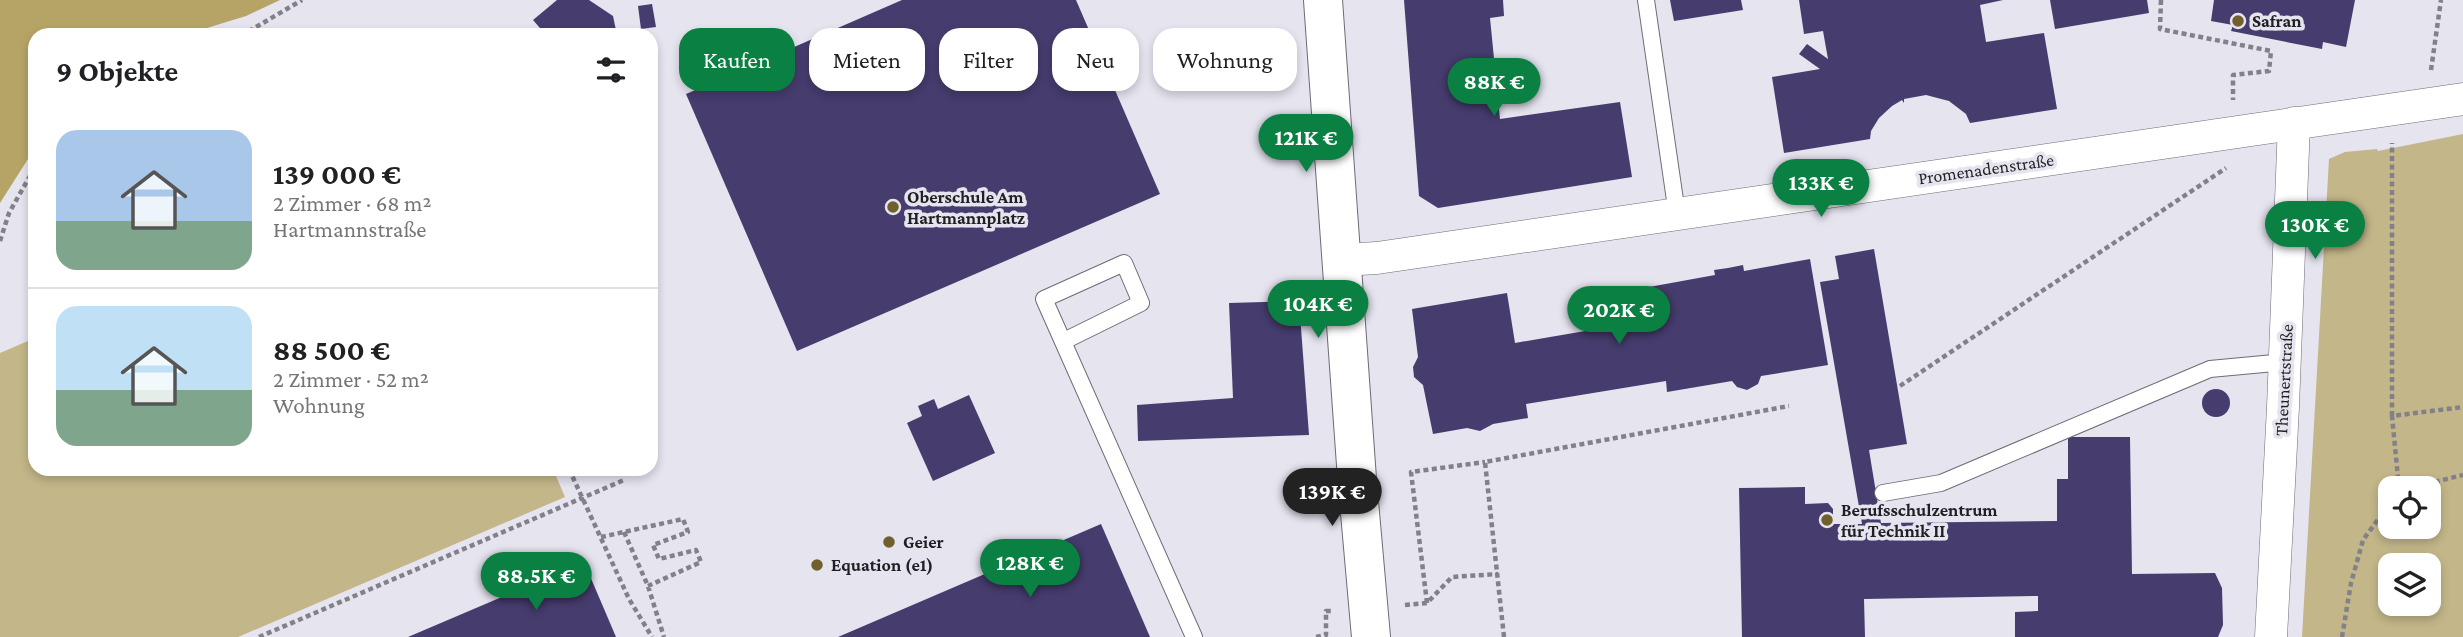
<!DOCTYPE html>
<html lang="de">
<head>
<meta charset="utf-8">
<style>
	body { margin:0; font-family:"Crimson Pro",serif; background:#f6f6f6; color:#202124; height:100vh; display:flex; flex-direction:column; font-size:26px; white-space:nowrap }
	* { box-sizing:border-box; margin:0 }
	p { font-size:23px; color:#757577 }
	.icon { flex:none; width:38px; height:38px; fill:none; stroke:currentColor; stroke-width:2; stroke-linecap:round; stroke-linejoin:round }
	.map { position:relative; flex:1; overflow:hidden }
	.drawer { position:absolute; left:28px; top:28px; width:630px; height:448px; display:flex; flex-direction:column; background:#fff; border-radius:21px; box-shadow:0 4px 10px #0003 }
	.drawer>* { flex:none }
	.guide { position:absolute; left:679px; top:28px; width:665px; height:63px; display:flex; gap:14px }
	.tools { position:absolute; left:2378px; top:476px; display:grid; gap:14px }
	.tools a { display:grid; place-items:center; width:63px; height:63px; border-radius:14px; background:#fff; box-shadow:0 4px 10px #0003; font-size:35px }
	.price { position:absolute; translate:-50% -60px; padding:0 16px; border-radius:24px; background:#0b8043; color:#fff; font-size:23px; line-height:46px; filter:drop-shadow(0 2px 4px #0008) }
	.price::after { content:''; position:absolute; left:50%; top:42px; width:21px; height:16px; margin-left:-10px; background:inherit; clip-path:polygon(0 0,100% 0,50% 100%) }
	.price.selected { background:#222; color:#fff }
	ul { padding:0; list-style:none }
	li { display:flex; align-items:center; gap:21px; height:175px; padding:0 28px }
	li+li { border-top:2px solid #e0e0e0 }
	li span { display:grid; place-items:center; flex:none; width:196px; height:140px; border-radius:21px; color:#555 }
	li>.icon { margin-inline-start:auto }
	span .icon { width:84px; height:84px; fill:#fffc; stroke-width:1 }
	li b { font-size:30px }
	h2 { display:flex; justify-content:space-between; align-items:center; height:84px; padding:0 28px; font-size:30px }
	.pill { padding:0 24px; border-radius:21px; background:#fff; box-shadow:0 4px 10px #0003; font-size:24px; line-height:63px }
	.pill.selected { background:#0b8043; color:#fff }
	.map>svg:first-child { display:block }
	.green { fill:#c3b689; fill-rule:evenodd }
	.forest { fill:#b6a467 }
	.building { fill:#463c6e }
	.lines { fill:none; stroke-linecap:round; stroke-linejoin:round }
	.service-casing { stroke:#6d6c76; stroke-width:18 }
	.minor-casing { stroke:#6d6c76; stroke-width:33 }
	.secondary-casing { stroke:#6d6c76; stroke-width:40 }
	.path { stroke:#828189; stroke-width:4.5; stroke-dasharray:5 3.5; stroke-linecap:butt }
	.service { stroke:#fff; stroke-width:16 }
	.minor { stroke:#fff; stroke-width:32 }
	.secondary { stroke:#fff; stroke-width:38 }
	.poi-dot { fill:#6f602d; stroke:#e5e4ef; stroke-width:2.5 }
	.labels { text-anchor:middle; stroke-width:7; stroke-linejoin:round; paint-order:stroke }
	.poi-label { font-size:18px; font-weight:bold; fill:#201f23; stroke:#e5e4ef; text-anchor:start }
	.street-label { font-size:18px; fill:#201f23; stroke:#e5e4ef }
</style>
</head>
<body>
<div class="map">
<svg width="2463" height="637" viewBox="0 0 2463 637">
	<rect width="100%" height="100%" fill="#e5e4ef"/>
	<!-- green -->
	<path class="green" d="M2463,134V637H2302L2329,159L2345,152L2377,149L2378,151ZM2390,488H2429V527H2390ZM2390,565H2429V604H2390Z
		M35,338V469H553L565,497L238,637H0V353Z"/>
	<!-- forest -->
	<path class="forest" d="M0,0H280L246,16L184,35H35V148L0,203Z"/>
	<!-- building -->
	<path class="building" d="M557,0H589L613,16L617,35H546L533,20Z
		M902,0H1076L1160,194L797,351L686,94Z
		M1404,0H1503L1504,16L1490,18L1500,119L1620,102L1632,177L1438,208L1419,196Z
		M1670,0H1741L1743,10L1674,21Z
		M1799,0H2003L1980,5L1986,42L2044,33L2057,109L1970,123L1966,114L1949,101L1926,95L1904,99V103L1902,100L1892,106L1879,118L1871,131L1870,139L1784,153L1772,77L1820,69L1799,54L1807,44L1828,59L1823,31L1804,34Z
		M2050,0H2147L2149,13L2055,29Z
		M2214,0H2355L2346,47L2323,42L2322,49L2231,31L2233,25L2211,21Z
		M652,4L656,27L641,29L638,6Z
		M1874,249L1907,444L1869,450L1881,523L2057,521V479H2068V437H2130L2132,574L2215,573L2222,588L2223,625L2218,637H2015V612L2038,611V596L1864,599L1865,637H1742L1739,488L1805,487V504L1828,503L1833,509V524H1862L1820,282L1839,279L1835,256Z
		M1810,259L1828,365L1761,376L1758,384L1747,390L1737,387L1732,381L1667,392L1666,381L1526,404L1528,418L1493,424L1480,431L1467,428L1433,434L1423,385L1414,377L1413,367L1418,357L1412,309L1507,293L1515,343L1655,319L1649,287L1715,275L1714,270L1728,268L1743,265L1744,271Z
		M1299,301L1309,435L1138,441L1137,405L1233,398L1229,303Z
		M2202 403a14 14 0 1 1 28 0a14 14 0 1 1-28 0Z
		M969,395L995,453L933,481L907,423L922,416L918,406L934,399L938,409Z
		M1101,524L1150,637H838Z
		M584,562L616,637H408Z"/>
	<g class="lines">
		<defs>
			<path id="service" d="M1646,0L1677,214
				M1064,341L1141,303L1124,263L1044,299L1194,637
				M1883,493L1941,483L2210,369L2285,362"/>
			<path id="minor" d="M1342,260L1377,258L2463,99
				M2271,637L2283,407L2294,123"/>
			<path id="secondary" d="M1323,0L1357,479L1371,637"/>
		</defs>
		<!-- service casing -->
		<use href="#service" class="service-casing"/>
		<!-- minor casing -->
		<use href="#minor" class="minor-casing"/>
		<!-- secondary casing -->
		<use href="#secondary" class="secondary-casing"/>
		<!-- path -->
		<path class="path" d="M2161,0L2160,29L2271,51L2269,71L2233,75V100
			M232,35L251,30L302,0
			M2431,70L2441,0
			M0,241L9,213L35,167
			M1900,386L2226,168
			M2392,416V143
			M569,469L629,599L652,637
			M2399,488L2392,416L2463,407
			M2410,488L2463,475
			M624,532L648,586L664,637
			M601,537L683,519L688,532L653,545L659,559L696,550L701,562L648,586
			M1427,603L1411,472L1485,462
			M1405,605L1427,603L1452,577L1498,574
			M259,637L624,480
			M1316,637L1326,635V611H1334
			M1504,637L1485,462L1789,406
			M2342,637L2351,583L2363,540L2390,503"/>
		<!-- service -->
		<use href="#service" class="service"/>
		<!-- minor -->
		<use href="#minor" class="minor"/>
		<!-- secondary -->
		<use href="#secondary" class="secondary"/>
	</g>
	<!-- markers -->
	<g class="poi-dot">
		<circle cx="2238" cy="21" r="7"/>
		<circle cx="893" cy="207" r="7"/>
		<circle cx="1827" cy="520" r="7"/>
		<circle cx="889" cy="542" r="7"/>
		<circle cx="817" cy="565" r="7"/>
	</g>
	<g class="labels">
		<!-- poi labels -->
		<g class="poi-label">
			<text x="2252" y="27">Safran</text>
			<text x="907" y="203">Oberschule Am<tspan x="907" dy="21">Hartmannplatz</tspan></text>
			<text x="1841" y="516">Berufsschulzentrum<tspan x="1841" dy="21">für Technik II</tspan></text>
			<text x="903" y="548">Geier</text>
			<text x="831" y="571">Equation (e1)</text>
		</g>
		<!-- street labels -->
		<g class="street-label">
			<text transform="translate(1986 169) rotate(-8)" y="6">Promenadenstraße</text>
			<text transform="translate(2284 380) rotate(-87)" y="6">Theunertstraße</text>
		</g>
	</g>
</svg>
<div class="tools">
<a><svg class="icon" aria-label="locate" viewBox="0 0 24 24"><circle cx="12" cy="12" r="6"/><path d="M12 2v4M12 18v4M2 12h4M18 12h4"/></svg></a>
<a><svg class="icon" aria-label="layers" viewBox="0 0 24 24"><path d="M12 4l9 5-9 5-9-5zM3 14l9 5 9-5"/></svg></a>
</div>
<b class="price" style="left:1494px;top:118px">88K €</b>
<b class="price" style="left:1306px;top:174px">121K €</b>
<b class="price" style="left:1821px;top:219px">133K €</b>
<b class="price" style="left:2315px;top:261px">130K €</b>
<b class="price" style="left:1318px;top:340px">104K €</b>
<b class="price" style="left:1619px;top:346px">202K €</b>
<b class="price selected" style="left:1332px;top:528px">139K €</b>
<b class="price" style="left:1030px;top:599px">128K €</b>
<b class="price" style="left:536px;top:612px">88.5K €</b>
<div class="guide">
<a class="pill selected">Kaufen</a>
<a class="pill">Mieten</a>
<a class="pill">Filter</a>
<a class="pill">Neu</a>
<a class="pill">Wohnung</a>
</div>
<section class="drawer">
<h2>9 Objekte<svg class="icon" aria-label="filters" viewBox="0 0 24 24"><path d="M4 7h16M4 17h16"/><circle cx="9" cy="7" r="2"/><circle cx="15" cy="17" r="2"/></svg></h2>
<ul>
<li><span style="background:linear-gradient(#a9c7e8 65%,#7fa58c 0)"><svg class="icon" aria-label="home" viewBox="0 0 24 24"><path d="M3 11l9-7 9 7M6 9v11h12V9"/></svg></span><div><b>139 000 €</b><p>2 Zimmer · 68 m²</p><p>Hartmannstraße</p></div></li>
<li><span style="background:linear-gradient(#bfe0f5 60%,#7fa58c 0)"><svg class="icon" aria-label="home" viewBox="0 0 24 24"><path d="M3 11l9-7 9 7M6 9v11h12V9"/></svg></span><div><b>88 500 €</b><p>2 Zimmer · 52 m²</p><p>Wohnung</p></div></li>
</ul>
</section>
</div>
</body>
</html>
